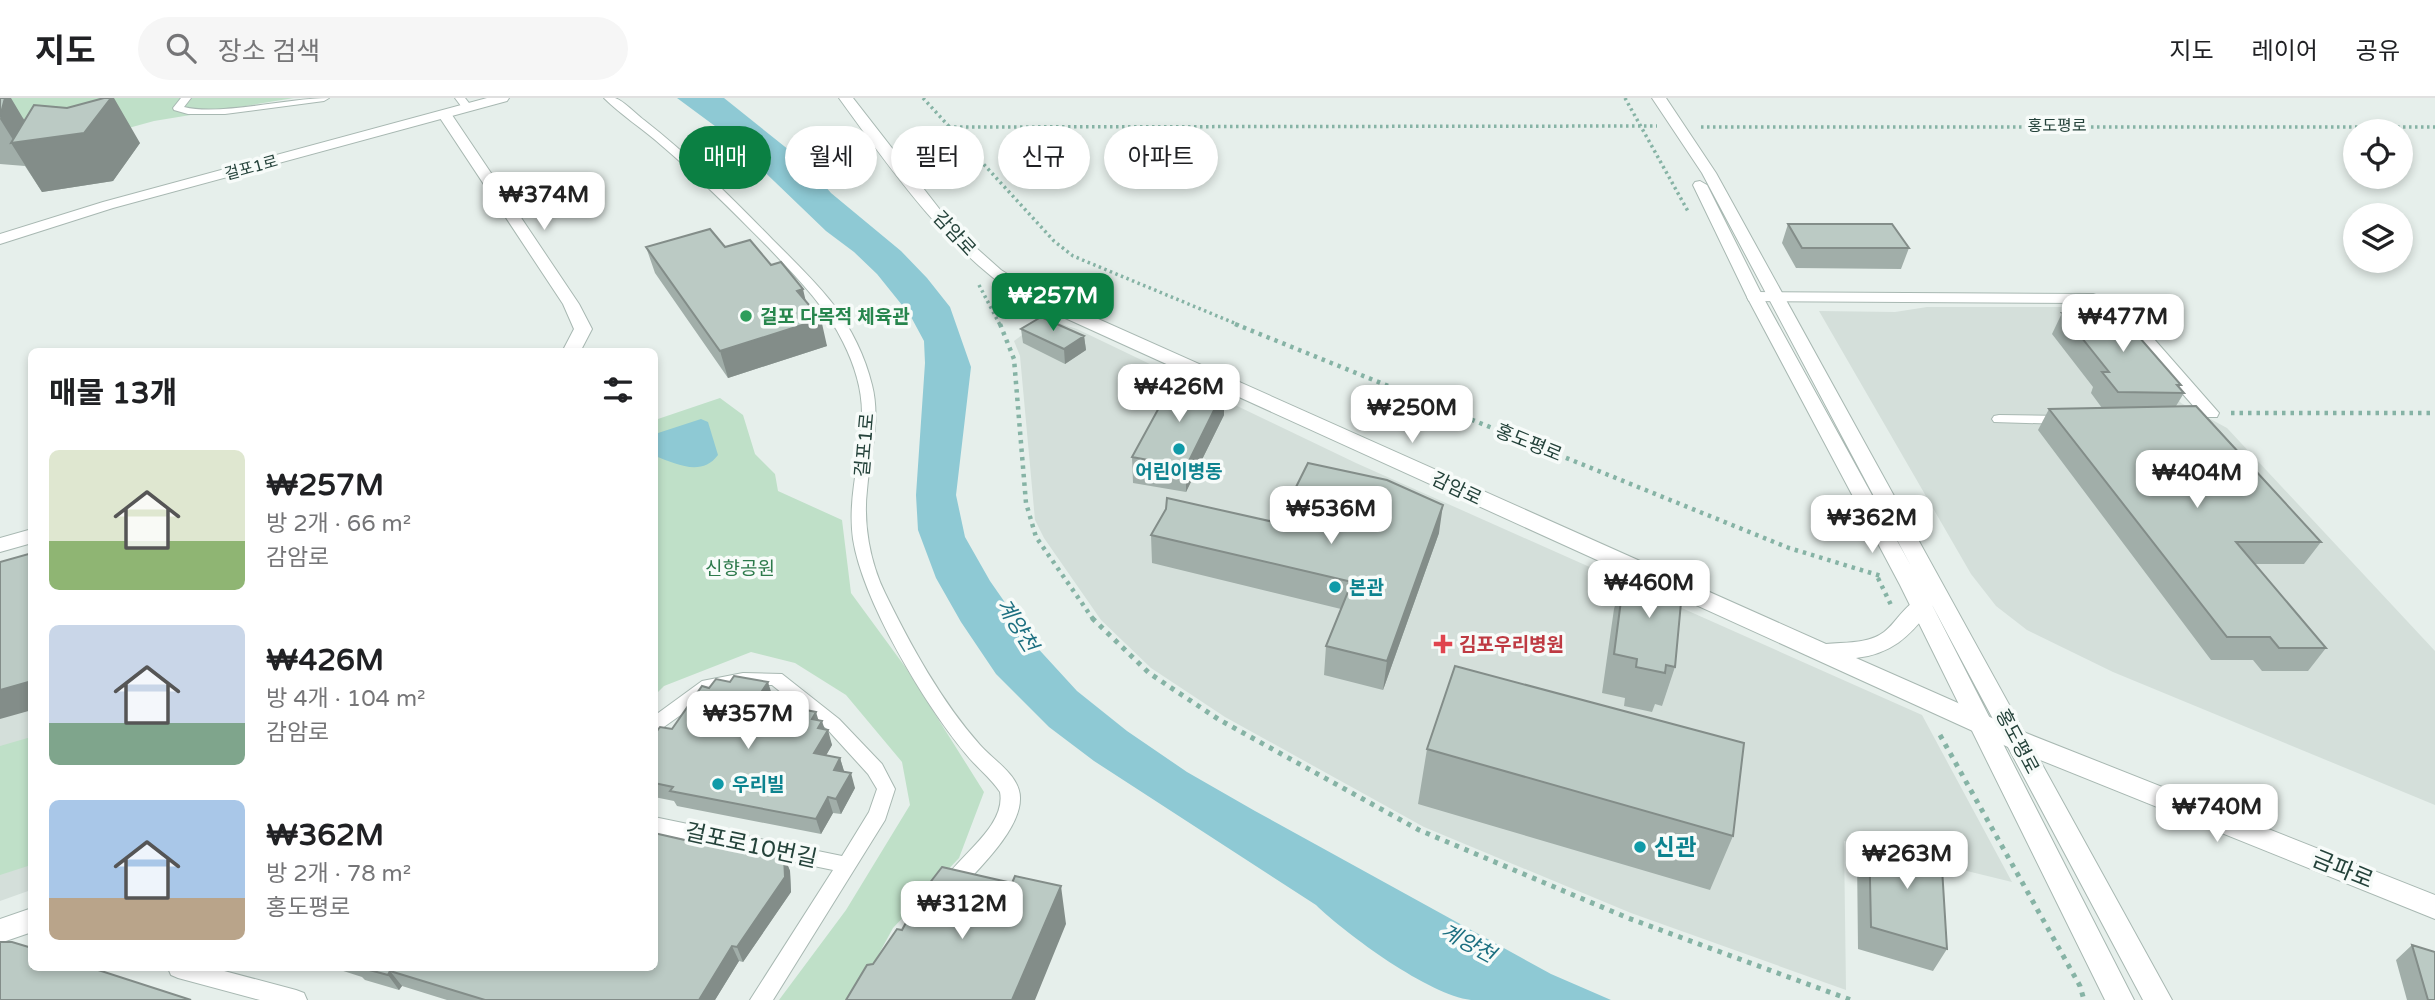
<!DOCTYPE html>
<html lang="ko">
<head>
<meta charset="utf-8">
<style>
	body { margin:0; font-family:"Varela Round","Noto Sans KR",sans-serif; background:#f6f6f6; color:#202124; height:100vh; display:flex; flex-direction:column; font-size:26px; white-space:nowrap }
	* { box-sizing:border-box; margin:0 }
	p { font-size:23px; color:#757577 }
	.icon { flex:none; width:38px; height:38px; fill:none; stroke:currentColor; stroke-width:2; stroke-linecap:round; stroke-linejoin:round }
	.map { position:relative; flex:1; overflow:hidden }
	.drawer { position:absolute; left:28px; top:250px; width:630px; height:623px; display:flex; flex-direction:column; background:#fff; border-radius:10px; box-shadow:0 4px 10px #0003 }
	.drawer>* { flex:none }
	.guide { position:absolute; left:679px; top:28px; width:665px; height:63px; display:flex; gap:14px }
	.fabs { position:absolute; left:2343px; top:21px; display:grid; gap:14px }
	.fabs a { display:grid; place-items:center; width:70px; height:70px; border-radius:50%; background:#fff; box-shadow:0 4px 10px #0003; font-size:35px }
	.price { position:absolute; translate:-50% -60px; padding:0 16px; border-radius:14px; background:#fff; color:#222; font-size:23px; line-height:46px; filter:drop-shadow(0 2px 4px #0008) }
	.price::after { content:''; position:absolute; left:50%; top:42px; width:21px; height:16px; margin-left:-10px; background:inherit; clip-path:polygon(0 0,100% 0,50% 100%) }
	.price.active { background:#0b8043; color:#fff }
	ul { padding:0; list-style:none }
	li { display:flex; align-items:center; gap:21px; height:175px; padding:0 21px }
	li span { display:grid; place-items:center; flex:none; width:196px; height:140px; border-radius:10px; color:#555 }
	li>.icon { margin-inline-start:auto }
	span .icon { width:84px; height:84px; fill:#fffc; stroke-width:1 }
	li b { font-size:30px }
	h2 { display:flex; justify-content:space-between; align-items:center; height:84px; padding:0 21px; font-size:30px }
	.pill { padding:0 24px; border-radius:32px; background:#fff; box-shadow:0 4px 10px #0003; font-size:24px; line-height:63px }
	.pill.active { background:#0b8043; color:#fff }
	header { display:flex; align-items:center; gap:42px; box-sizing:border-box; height:98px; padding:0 35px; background:#fff; border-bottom:2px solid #e0e0e0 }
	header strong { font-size:33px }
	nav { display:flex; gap:38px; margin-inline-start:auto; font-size:24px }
	.search { width:490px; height:63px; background:#f6f6f6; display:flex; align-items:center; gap:18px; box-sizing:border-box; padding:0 24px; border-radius:38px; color:#757577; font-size:26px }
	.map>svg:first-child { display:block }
	.built { fill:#d4dfda }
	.green { fill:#bfe0c8 }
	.water { fill:#8ec9d4 }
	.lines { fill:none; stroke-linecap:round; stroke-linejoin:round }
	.service-casing { stroke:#a8b8b2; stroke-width:2 }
	.minor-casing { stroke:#a8b8b2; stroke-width:2 }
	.tertiary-casing { stroke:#a8b8b2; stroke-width:2 }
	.path-far2 { stroke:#86b3a5; stroke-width:3.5; stroke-dasharray:2.5 3.5; stroke-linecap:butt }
	.path-far1 { stroke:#86b3a5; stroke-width:4.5; stroke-dasharray:3.5 5; stroke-linecap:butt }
	.path { stroke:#86b3a5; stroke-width:5; stroke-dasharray:4.5 6; stroke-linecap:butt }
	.service { fill:#fff; fill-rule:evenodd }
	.minor { fill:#fff; fill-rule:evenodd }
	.tertiary { fill:#fff; fill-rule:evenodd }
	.wall { fill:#a1aea9 }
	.shaded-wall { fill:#838d89 }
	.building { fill:#bbcac4; stroke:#838d89; stroke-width:2 }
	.leisure-dot { fill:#2e9e5b; stroke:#f7fbf9; stroke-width:2.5 }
	.culture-dot { fill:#0f9aa8; stroke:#f7fbf9; stroke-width:2.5 }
	.health-dot { fill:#e0444e; stroke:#f7fbf9; stroke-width:2.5 }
	.labels { text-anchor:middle; stroke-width:7; stroke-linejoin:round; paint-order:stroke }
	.far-street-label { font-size:16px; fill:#24423a; stroke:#f7fbf9 }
	.street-label { font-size:19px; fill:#24423a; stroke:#f7fbf9 }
	.leisure-label { font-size:19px; font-weight:bold; fill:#27864d; stroke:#f7fbf9; text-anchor:start }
	.culture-label { font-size:19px; font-weight:bold; fill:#0d838f; stroke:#f7fbf9; text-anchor:start }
	.park-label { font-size:19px; fill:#2d7a4b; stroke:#f7fbf9 }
	.health-label { font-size:19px; font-weight:bold; fill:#be3a42; stroke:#f7fbf9; text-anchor:start }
	.water-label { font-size:21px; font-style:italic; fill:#1c6f80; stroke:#f7fbf9 }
	.near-street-label { font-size:23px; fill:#24423a; stroke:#f7fbf9 }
	.near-culture-label { font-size:23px; font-weight:bold; fill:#0d838f; stroke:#f7fbf9; text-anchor:start }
</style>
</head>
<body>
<header>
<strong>지도</strong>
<div class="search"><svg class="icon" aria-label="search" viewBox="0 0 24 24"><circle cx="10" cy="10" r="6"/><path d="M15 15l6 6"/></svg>장소 검색</div>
<nav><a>지도</a><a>레이어</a><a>공유</a></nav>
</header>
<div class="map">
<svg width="2435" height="902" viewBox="0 0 2435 902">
	<rect width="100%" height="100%" fill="#e6efeb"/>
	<!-- built -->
	<path class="built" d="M1927,209H2081L2103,218L2181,305L2227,330L2435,553V707L2113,574L2027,532L1996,508L1971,476L1819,213L1895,214Z
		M1052,223L1077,231L1356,365L1922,617L2012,784L1844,743L1846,892L1631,815L1424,729L1225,619L1151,570L1101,522L1044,440L1035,422L1020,258L1014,243L1030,231Z
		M31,458V792L0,803V468Z"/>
	<!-- green -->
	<path class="green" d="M0,0H294L154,23L114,34L6,39Z
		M720,300L743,317L755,356L775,376L778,393L842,422L851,495L906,570L984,694L959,760L893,830L854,902H779L846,812L910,707L902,664L846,597L795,565L751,554L664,588L655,597V322Z
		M31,639V767L0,777V648Z"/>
	<!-- water -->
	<path class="water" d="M677,0H724L804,64L831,95L901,153L927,180L950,209L971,269L956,397L965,439L990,483L1033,545L1077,593L1127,633L1187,674L1255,713L1551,876L1611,902C1568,902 1513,902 1471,902C1429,897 1347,837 1316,807L1094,663L1049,629L996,576L961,524L936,480L918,432L916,397L925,265L924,243L910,217L877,176L854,154L826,133L723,34Z
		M701,321L708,324L718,357C702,379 676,366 655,358V336Z"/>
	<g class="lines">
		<defs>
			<path id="service" d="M181,0H191L184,9C219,18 288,0 329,0L324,3L225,16H188L174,12L173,10Z
				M455,0H465L473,10L464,12Z
				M604,0C608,0 611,0 615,0C624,3 636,16 644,22C690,58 731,99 772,141C793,162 815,183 833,206C851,230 865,258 872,287C881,322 870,356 867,392C863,426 870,464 885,495C911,548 941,603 980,647C993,662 1021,678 1020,701C1020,733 976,773 956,796L949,799L942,796L939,790C953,761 1007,730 1000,694C990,679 976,669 965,655C924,605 863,504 853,441C847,397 862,358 862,315C862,290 854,266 843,244C825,207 796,179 768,149C733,114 699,79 661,47C643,31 621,17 604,0Z
				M1999,317L2064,318L2071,322L2064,326L1994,324L1992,321L1994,318Z
				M743,575L782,576L839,621L882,666L895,691L885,722L773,902H750L833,772L654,735V719L842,758L869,714L877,691L868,676L827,631L772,587H743L713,594L654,636V618L702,583Z
				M168,870H213L296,892L304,895L307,902H260L178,880L171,877Z"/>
			<path id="minor" d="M839,0H853L955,131L1001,172L1031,191L1826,546C1845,544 1868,546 1884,534C1899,523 1909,496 1930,502L1933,507L1930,512C1909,539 1891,556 1856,560L2026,635L2435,797V821L2008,649L1019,199C944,148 892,73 839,0Z
				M445,13L450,14L579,206L592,231L580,254H562L574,231L563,206L438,17Z
				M1755,194L2093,196L2125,208L2219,315L2217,319H2203L2113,216L2085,205L1749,203L1747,199L1749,195Z
				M32,431V445L0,454V440Z
				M32,810V834L0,845V821Z"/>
			<path id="tertiary" d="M487,0H509L507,3L113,110L0,146V136L103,104Z
				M1652,0H1666L1716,75L2172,902H2143L1930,503L2134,902H2105L1900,487L1747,199L1693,87L1695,84L1700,83L1707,87L1763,199L1911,468L1702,75Z"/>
		</defs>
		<!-- service casing -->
		<use href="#service" class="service-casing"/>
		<!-- minor casing -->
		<use href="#minor" class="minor-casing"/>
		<!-- tertiary casing -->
		<use href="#tertiary" class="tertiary-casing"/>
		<!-- path-far2 -->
		<path class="path-far2" d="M923,0L1054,143L1073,158L1239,227
			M1625,0L1689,115
			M948,29L1657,28
			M1701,29H2435
			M979,187L1000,227"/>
		<!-- path-far1 -->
		<path class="path-far1" d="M1000,226L1014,261L1026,405L1036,439L1093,521
			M1235,226L1789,450L1881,478
			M2231,315H2435
			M1878,480L1891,507"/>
		<!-- path -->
		<path class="path" d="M1092,520L1149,575L1218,621L1419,732L1628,820L1851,902
			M1940,637L2080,888L2084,902"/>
		<!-- service -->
		<use href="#service" class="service"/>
		<!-- minor -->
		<use href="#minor" class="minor"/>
		<!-- tertiary -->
		<use href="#tertiary" class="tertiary"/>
	</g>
	<!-- wall -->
	<path class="wall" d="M0,0L25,22L140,45L113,83L42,94L25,68L0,66Z
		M1788,126L1909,150L1901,171L1796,170L1782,145Z
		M646,149L771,167L806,204L827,248L728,280L655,175Z
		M2062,215L2181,287L2179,289L2184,295L2176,308L2321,444L2304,466H2255L2326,550L2308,573H2262L2253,562H2211L2038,332L2049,311L2102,310L2091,295L2093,289L2052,236Z
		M1021,231L1084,238L1086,252L1065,266L1023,245Z
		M1224,292V317L1186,394L1133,385L1132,359Z
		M1278,425L1439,435L1383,592L1324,577L1326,548L1341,511L1152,465L1151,437Z
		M1625,472L1675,569L1662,608L1655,606L1652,614L1624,608L1625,600L1602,595L1614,511Z
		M709,590L772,595L796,604L819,622L825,631L832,647L826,657L840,660L844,674L855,690L841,716L833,715L821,736L677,708L674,703L654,699V637L672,631Z
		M1427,651L1733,738L1710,792L1418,706Z
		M1869,736L1947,851L1933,873L1858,851L1857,758Z
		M707,747L756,756L784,758L790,773L791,794L743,864L739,863L715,902H447L402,888L399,892L365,882L362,879L334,870H654Z
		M2412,847L2435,902H2407L2396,862Z"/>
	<!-- shaded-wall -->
	<path class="shaded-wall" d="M5,0H11L36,42L111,0H114L140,45L113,83L42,94L11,45H15L0,21Z
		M803,191L809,217L797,193Z
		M821,221L827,248L728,280L720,253Z
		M1084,238L1086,252L1065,266L1064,251Z
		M1224,292V317L1186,394V369Z
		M1443,407L1439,435L1383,592L1387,563Z
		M32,583V612L0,621V592Z
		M768,584L773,600L762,593Z
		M816,614L820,627L822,623L826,635L828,632L832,647L819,670L814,655L812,621Z
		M840,660L845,676L834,672Z
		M851,675L855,690L841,716L836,701Z
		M828,699L833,715L821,736L816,721Z
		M784,758L790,773L791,794L743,864L737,849Z
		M1061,788L1066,826L1035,902H1012Z
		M732,848L739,863L715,902H699Z
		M390,873L402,888L399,892L388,877Z"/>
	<!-- building -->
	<path class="building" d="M0,0H5L0,19Z
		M104,0H111L84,35L11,45L34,7L67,10Z
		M1788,126H1892L1909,150H1802Z
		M710,131L725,149L750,142L771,167L781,164L803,191L797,193L821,221L720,253L646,149Z
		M2062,215L2119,216L2181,287H2177L2184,295L2118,294L2102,274H2109Z
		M1041,219L1084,238L1064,251L1021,231Z
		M1173,284L1224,292L1186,369L1132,359Z
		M2196,308L2321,444H2236L2326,550H2279L2270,539H2227L2049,311Z
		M1308,365L1387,382L1443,407L1387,563L1326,548L1352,484L1151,437L1166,411L1167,400L1278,425Z
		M32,455V583L0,592V464Z
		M1625,472L1683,483L1675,569L1666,567L1665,575L1636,569L1637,561L1614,556Z
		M1455,568L1744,645L1733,738L1427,651Z
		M734,578L768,584L762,593L794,599L792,603L804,606L801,611L816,614L812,621L822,623L818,630L828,632L814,655L840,660L834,672L851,675L836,701L828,699L816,721L670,693L673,689L654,685V637L660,629L672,631L702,588L709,590L716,581L730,584Z
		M654,735L707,747L709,744L756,756L758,752L784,758L785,779L737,849L732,848L699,902H485L390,873L388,877L362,870H654Z
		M1869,736L1941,754L1947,851L1871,829Z
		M942,769L1012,785L1015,778L1061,788L1012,902H846L867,867L873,866L897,831L902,832L922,795Z
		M0,844H12L32,850V870H92L191,902H0Z
		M2412,847L2435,854V902H2428Z"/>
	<!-- markers -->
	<circle class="leisure-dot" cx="746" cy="218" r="7"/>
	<g class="culture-dot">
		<circle cx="1179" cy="351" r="7"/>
		<circle cx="1335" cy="489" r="7"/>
		<circle cx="718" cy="686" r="7"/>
		<circle cx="1640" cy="749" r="7"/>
	</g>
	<path class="health-dot" d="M1439.5 535.5h7v7h7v7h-7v7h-7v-7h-7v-7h7z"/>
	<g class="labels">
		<!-- far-street labels -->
		<g class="far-street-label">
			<text x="2057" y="33">홍도평로</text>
			<text transform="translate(251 69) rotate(-15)" y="6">걸포1로</text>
		</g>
		<!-- street labels -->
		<g class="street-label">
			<text transform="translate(955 135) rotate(47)" y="7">감암로</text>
			<text transform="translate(1529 344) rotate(22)" y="7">홍도평로</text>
			<text transform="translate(864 347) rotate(-85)" y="7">걸포1로</text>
			<text transform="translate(1457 390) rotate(25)" y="7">감암로</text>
			<text transform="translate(2018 643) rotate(62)" y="7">홍도평로</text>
		</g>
		<!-- leisure labels -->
		<g class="leisure-label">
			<text x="760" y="225">걸포 다목적 체육관</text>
		</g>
		<!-- culture labels -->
		<g class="culture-label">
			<text x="1179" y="380" text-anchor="middle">어린이병동</text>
			<text x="1349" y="496">본관</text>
			<text x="732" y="693">우리빌</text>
		</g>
		<!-- park labels -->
		<g class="park-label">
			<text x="740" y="477">신향공원</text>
		</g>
		<!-- health labels -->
		<g class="health-label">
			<text x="1459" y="553">김포우리병원</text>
		</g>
		<!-- water labels -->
		<g class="water-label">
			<text transform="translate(1017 527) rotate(58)" y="7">계양천</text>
			<text transform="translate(1468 845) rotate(28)" y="7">계양천</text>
		</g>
		<!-- near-street labels -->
		<g class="near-street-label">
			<text transform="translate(751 747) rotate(12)" y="8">걸포로10번길</text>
			<text transform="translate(2343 771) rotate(22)" y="8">금파로</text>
		</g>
		<!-- near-culture labels -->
		<g class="near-culture-label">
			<text x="1654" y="757">신관</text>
		</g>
	</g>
</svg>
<div class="fabs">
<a><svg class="icon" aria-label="locate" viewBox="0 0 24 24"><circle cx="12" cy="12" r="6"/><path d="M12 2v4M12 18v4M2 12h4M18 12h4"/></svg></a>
<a><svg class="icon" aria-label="layers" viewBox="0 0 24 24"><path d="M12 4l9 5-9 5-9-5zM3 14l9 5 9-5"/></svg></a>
</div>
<b class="price" style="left:544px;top:134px">₩374M</b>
<b class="price active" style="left:1053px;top:235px">₩257M</b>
<b class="price" style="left:2123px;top:256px">₩477M</b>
<b class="price" style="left:1179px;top:326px">₩426M</b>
<b class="price" style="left:1412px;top:347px">₩250M</b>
<b class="price" style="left:2197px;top:412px">₩404M</b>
<b class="price" style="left:1331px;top:448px">₩536M</b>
<b class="price" style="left:1872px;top:457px">₩362M</b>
<b class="price" style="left:1649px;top:522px">₩460M</b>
<b class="price" style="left:748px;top:653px">₩357M</b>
<b class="price" style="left:2217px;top:746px">₩740M</b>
<b class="price" style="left:1907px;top:793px">₩263M</b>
<b class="price" style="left:962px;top:843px">₩312M</b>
<div class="guide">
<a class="pill active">매매</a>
<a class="pill">월세</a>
<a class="pill">필터</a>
<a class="pill">신규</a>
<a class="pill">아파트</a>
</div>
<section class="drawer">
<h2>매물 13개<svg class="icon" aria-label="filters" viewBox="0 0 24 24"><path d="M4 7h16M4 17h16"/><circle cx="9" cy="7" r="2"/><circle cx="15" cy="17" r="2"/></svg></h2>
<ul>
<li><span style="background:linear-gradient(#dfe7d0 65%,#8fb573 0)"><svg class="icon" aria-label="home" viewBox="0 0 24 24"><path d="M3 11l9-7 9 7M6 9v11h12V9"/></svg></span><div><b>₩257M</b><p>방 2개 · 66 m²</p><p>감암로</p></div></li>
<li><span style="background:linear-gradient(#c9d6e8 70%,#7fa58c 0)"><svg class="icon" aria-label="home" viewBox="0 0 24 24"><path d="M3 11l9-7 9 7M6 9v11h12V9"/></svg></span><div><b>₩426M</b><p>방 4개 · 104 m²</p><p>감암로</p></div></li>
<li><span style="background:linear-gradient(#a9c7e8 70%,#b9a48a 0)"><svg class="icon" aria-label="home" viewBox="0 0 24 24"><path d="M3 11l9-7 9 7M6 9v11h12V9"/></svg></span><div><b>₩362M</b><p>방 2개 · 78 m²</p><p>홍도평로</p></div></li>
</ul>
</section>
</div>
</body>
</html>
